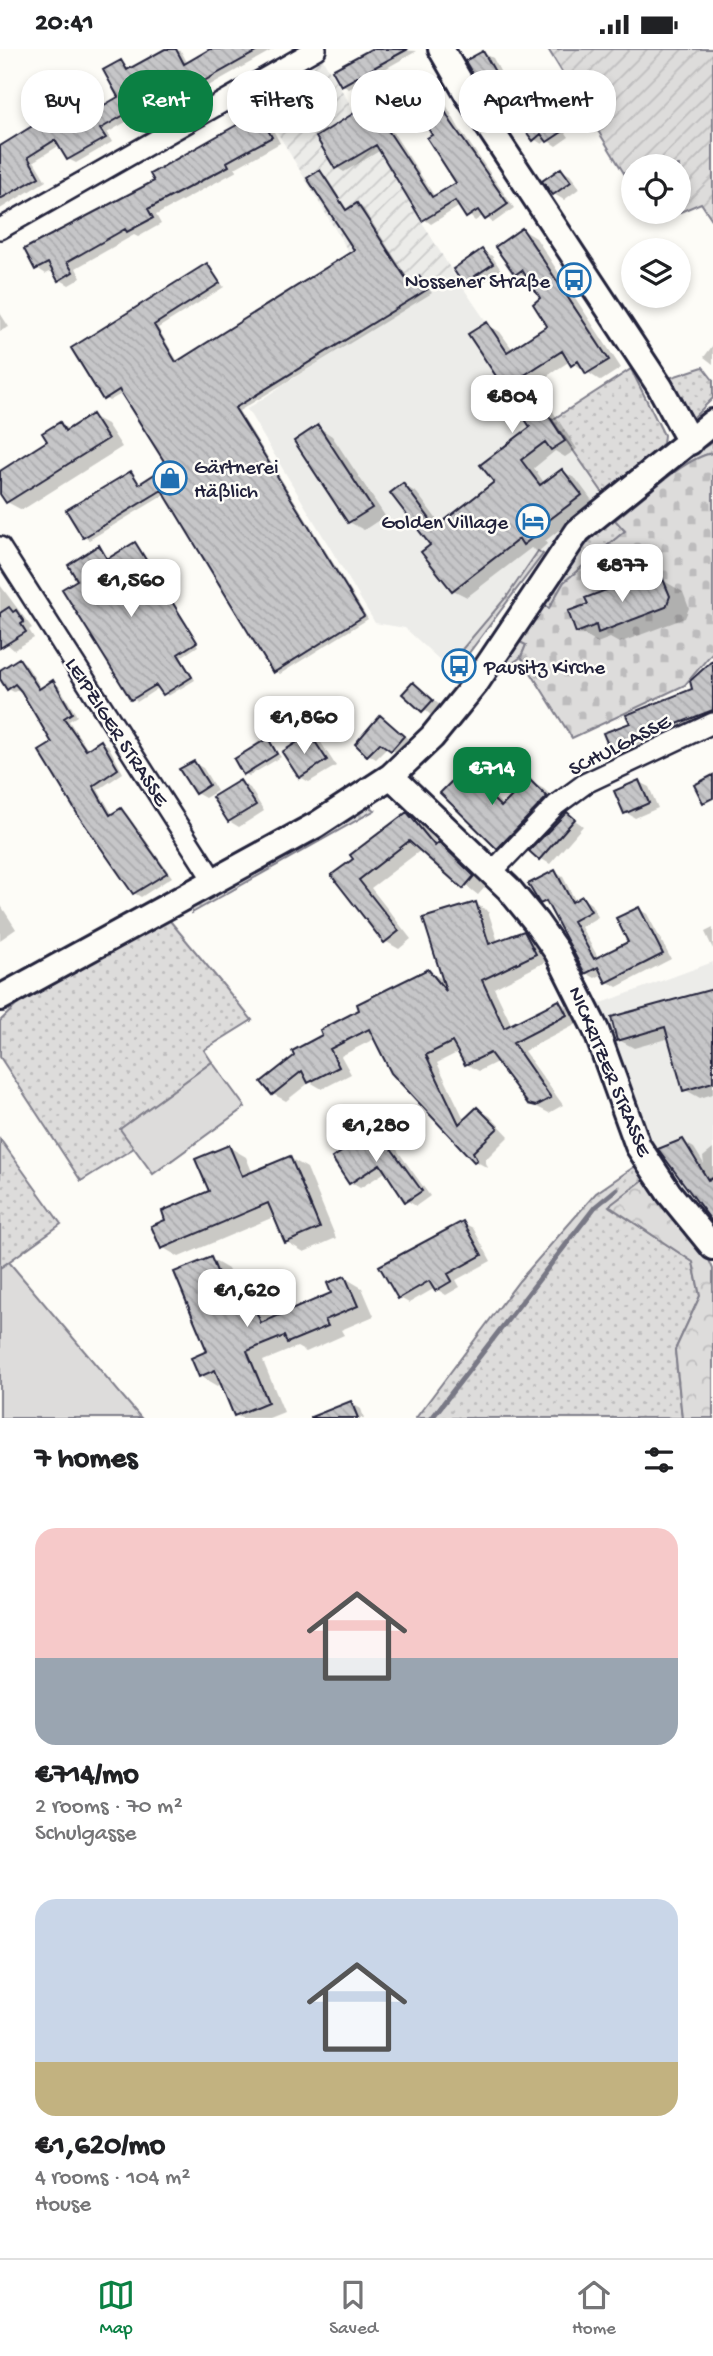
<!DOCTYPE html>
<html lang="en">
<head>
<meta charset="utf-8">
<style>
	body { margin:0; font-family:"Gochi Hand",sans-serif; background:#f6f6f6; color:#202124; height:100vh; display:flex; flex-direction:column; font-size:26px; white-space:nowrap }
	* { box-sizing:border-box; margin:0 }
	p { font-size:23px; color:#757577 }
	.icon { flex:none; width:38px; height:38px; fill:none; stroke:currentColor; stroke-width:2; stroke-linecap:round; stroke-linejoin:round }
	.map { position:relative; height:1369px; overflow:hidden }
	.panel { display:flex; flex-direction:column; background:#fff; flex:1 }
	.panel>* { flex:none }
	.banner { position:absolute; left:21px; top:21px; width:672px; height:63px; display:flex; gap:14px }
	.fabs { position:absolute; left:621px; top:105px; display:grid; gap:14px }
	.fabs a { display:grid; place-items:center; width:70px; height:70px; border-radius:50%; background:#fff; box-shadow:0 4px 10px #0003; font-size:35px }
	.price { position:absolute; translate:-50% -60px; padding:0 16px; border-radius:14px; background:#fff; color:#222; font-size:23px; line-height:46px; filter:drop-shadow(0 2px 4px #0008) }
	.price::after { content:''; position:absolute; left:50%; top:42px; width:21px; height:16px; margin-left:-10px; background:inherit; clip-path:polygon(0 0,100% 0,50% 100%) }
	.price.current { background:#0b8043; color:#fff }
	ul { padding:0; list-style:none }
	li { display:grid; align-content:center; gap:14px; height:371px; padding:0 35px }
	li span { display:grid; place-items:center; height:217px; border-radius:21px; color:#555 }
	li>.icon { margin-inline-start:auto }
	span .icon { width:126px; height:126px; fill:#fffc; stroke-width:1 }
	li b { font-size:30px }
	h2 { display:flex; justify-content:space-between; align-items:center; height:84px; padding:0 35px; font-size:30px }
	.tag { padding:0 24px; border-radius:28px; background:#fff; box-shadow:0 4px 10px #0003; font-size:24px; line-height:63px }
	.tag.current { background:#0b8043; color:#fff }
	.status { display:flex; justify-content:space-between; align-items:center; height:49px; padding:0 35px; background:#fff; direction:ltr }
	.status svg { height:19px; fill:currentColor }
	.menu { display:flex; justify-content:space-around; align-items:center; height:98px; border-top:2px solid #e0e0e0; background:#fff; font-size:19px; color:#757577 }
	.menu a { display:grid; justify-items:center; gap:4px }
	.menu .current { color:#0b8043 }
	.map>svg:first-child { display:block }
	.built { fill:#ecece9 }
	.industrial { fill:url(#industrial-furrows) }
	.grass { fill:url(#grass-dots); stroke:#807f8b; stroke-width:2 }
	.forest { fill:url(#forest-crowns); stroke:#807f8b; stroke-width:2 }
	.cemetery { fill:url(#cemetery-stones); stroke:#807f8b; stroke-width:2 }
	.garden { fill:url(#garden-furrows); stroke:#807f8b; stroke-width:2 }
	.pitch { fill:#dddcdb; stroke:#807f8b; stroke-width:2 }
	.shadow { fill:#0003 }
	.lines { fill:none; stroke-linecap:round; stroke-linejoin:round }
	.stream { stroke:#787885; stroke-width:5 }
	.building { fill:url(#building-back-hatch); stroke:#22223b; stroke-width:2 }
	.minor-casing { stroke:#22223b; stroke-width:24 }
	.tertiary-casing { stroke:#22223b; stroke-width:30 }
	.minor { stroke:#fdfcf7; stroke-width:19 }
	.tertiary { stroke:#fdfcf7; stroke-width:24 }
	.labels { text-anchor:middle; stroke-width:5; stroke-linejoin:round; paint-order:stroke }
	.poi-label { font-size:21px; fill:#22223b; stroke:#fdfcf7; text-anchor:end }
	.street-label { font-size:21px; fill:#22223b; stroke:#fdfcf7 }
</style>
</head>
<body>
<div class="status"><b>20:41</b><svg viewBox="0 0 49 12"><path d="M0 12V9h3v3zM5 12V6h3v6zM10 12V3h3v9zM15 12V0h3v12zM26 1h20v11H26zM47 4h2v5h-2z"/></svg></div>
<div class="map">
<svg width="713" height="1369" viewBox="0 0 713 1369">
	<defs>
		<pattern id="industrial-furrows" width="10" height="10" patternUnits="userSpaceOnUse" patternTransform="scale(1.75)"><rect width="10" height="10" fill="#ecece9"/><path d="M-1 1l2-2M0 10L10 0M9 11l2-2" fill="none" stroke="#cacac9"/></pattern>
		<pattern id="grass-dots" width="8" height="8" patternUnits="userSpaceOnUse" patternTransform="scale(1.75)"><rect width="8" height="8" fill="#dddcdb"/><path d="M2 2h.1M6 6h.1" fill="none" stroke="#bdbcbd" stroke-width="1.8" stroke-linecap="round"/></pattern>
		<pattern id="forest-crowns" width="20" height="18" patternUnits="userSpaceOnUse" patternTransform="scale(1.75)"><rect width="20" height="18" fill="#dddcdb"/><path d="M2 6a3 3 0 1 1 6 0M12 15a3 3 0 1 1 6 0" fill="none" stroke="#bdbcbd"/></pattern>
		<pattern id="cemetery-stones" width="16" height="16" patternUnits="userSpaceOnUse" patternTransform="scale(1.75)"><rect width="16" height="16" fill="#dddcdb"/><path d="M2 7V4a2 2 0 0 1 4 0v3zM10 15v-3a2 2 0 0 1 4 0v3z" fill="#bdbcbd"/></pattern>
		<pattern id="garden-furrows" width="10" height="10" patternUnits="userSpaceOnUse" patternTransform="scale(1.75)"><rect width="10" height="10" fill="#dddcdb"/><path d="M-1 1l2-2M0 10L10 0M9 11l2-2" fill="none" stroke="#bdbcbd"/></pattern>
		<pattern id="building-back-hatch" width="6" height="6" patternUnits="userSpaceOnUse" patternTransform="scale(1.75)"><rect width="6" height="6" fill="#c6c6c8"/><path d="M-1 5l2 2M0 0l6 6M5-1l2 2" fill="none" stroke="#aaaaad"/></pattern>
	</defs>
	<rect width="100%" height="100%" fill="#fdfcf7"/>
	<filter id="ink" filterUnits="userSpaceOnUse"><feTurbulence type="fractalNoise" baseFrequency=".0143" numOctaves="2"/><feDisplacementMap in="SourceGraphic" scale="14" xChannelSelector="R" yChannelSelector="G"/><feConvolveMatrix kernelMatrix="1 2 1 2 8 2 1 2 1" color-interpolation-filters="sRGB"/></filter>
	<g filter="url(#ink)">
		<!-- built -->
		<path class="built" d="M453,224L603,444L543,505L454,624L405,579L375,574L247,360Z
			M713,913V1183L653,1101L599,955Z"/>
		<!-- industrial -->
		<path class="industrial" d="M322,9L453,224L388,269L255,46Z"/>
		<!-- grass -->
		<path class="grass" d="M703,318L713,331V349L693,369L669,329Z
			M631,320L664,386L663,395L603,444L552,371Z
			M713,393V404C683,409 640,452 615,471L625,482L564,533L549,560L543,556L521,593L526,596L521,608L505,620L503,618C546,529 625,440 713,393Z
			M538,502L543,505L454,624L448,617L508,546Z
			M367,757L375,761L192,864L191,854Z
			M166,867L252,971L204,1001L212,1013L121,1080L134,1099L81,1132L0,1008V972L27,946Z
			M0,1090L61,1175L0,1219Z
			M637,1116L646,1129L610,1158L693,1213L700,1247L675,1301L682,1369H416L519,1232L596,1144Z"/>
		<!-- forest -->
		<path class="forest" d="M646,1129L706,1204L713,1220V1369H682L675,1301L700,1247L693,1213L609,1157Z"/>
		<!-- cemetery -->
		<path class="cemetery" d="M713,404V603L685,636L572,689L521,608L526,596L520,593L543,556L549,559L564,533L625,482L615,471C640,452 683,409 713,404Z"/>
		<!-- garden -->
		<path class="garden" d="M548,0H713V172L701,154L655,174L648,163H679V117H634L633,139Z"/>
		<!-- pitch -->
		<path class="pitch" d="M212,1013L245,1058L153,1125L120,1080Z
			M9,1213L141,1369H0V1219Z"/>
		<!-- shadow -->
		<path class="shadow" d="M168,0L181,2L188,15L216,0H274L139,76L131,70L107,84L112,93L76,114L68,110L60,96L34,112L46,132L0,160V96L57,64L68,52L75,57L83,70L120,49L121,13L130,21Z
			M374,0L417,2L349,40L342,36Z
			M483,4L493,9L509,39L494,47L485,41Z
			M428,34L436,38L459,79L514,159L493,174L484,166L475,172L460,157L431,175L424,170L381,101L344,123L336,118L370,56L378,60L435,148L458,134L434,86Z
			M539,54L548,59L569,88L556,97L547,91L542,95L534,90Z
			M258,66L268,72L280,94L235,119L237,122L156,166L161,175L138,188L134,186L76,219L81,229L69,236L59,230L54,221L46,225L37,219L156,133Z
			M561,121L570,126L580,139L564,151L554,145L545,132Z
			M320,123L325,126L348,162L357,156L363,159L411,234L419,229L432,244L239,362L368,570L280,625L275,622L166,445L89,491L84,488L131,424L141,435L170,418L123,344L109,352L104,349L73,300L207,216L224,238L158,279L178,313L356,202Z
			M523,181L536,189L621,319L601,332L570,312L535,335L577,400L565,408L555,402L534,419L545,435L562,422L576,430L594,454L545,492L547,495L538,503L531,499L467,548L453,541L403,436L417,444L441,476L497,434L532,379L487,275L500,283L513,301L550,277L543,250L530,232L516,224Z
			M482,202L492,207L501,221L474,240L465,234L455,220Z
			M0,264L9,278L0,282Z
			M713,296V315L704,308Z
			M92,367L107,375L122,398L22,461L7,453L0,442V424L49,393L60,375L70,381Z
			M318,378L332,387L385,467L364,481L349,473Z
			M135,496L198,597L181,608L195,631L168,647L160,638L137,653L65,540L79,531L99,498L109,511Z
			M652,525L683,543L689,559L685,569L619,594L610,589L597,594L578,582Z
			M0,536L32,579L29,581L34,589L14,601L0,589Z
			M19,611L25,614L42,640L53,633L59,637L77,667L69,672L88,701L101,693L108,696L123,724L98,741L113,766L121,761L127,765L172,828L141,848L134,844L55,694L21,639L14,643L8,640L0,627V623Z
			M713,616V671L623,707L611,700L632,675L694,641Z
			M414,635L441,657L432,667L405,644Z
			M380,668L411,692L400,706L388,698L376,710L368,705Z
			M310,687L320,692L336,717L309,733L300,728Z
			M268,691L281,708L249,727L244,724Z
			M194,714L203,719L217,742L205,749L196,744Z
			M464,723L478,732L504,757L529,732L544,740L561,757L513,807L498,799Z
			M240,733L250,739L264,762L239,778L229,772Z
			M639,733L649,738L658,759L635,769L625,763Z
			M407,765L420,773L439,796L453,803L487,836L478,846L421,801L371,839L411,890L399,900L385,892L334,826Z
			M567,765L583,777L550,815L540,809Z
			M555,823L563,828L576,853L582,849L591,855L598,868L581,878L599,910L631,893L639,860L647,865L671,910L617,938L608,933L603,925L595,929L586,924L552,859L542,853Z
			M0,855L16,880L0,891Z
			M476,855L488,862L498,893L524,884L536,891L547,912L494,939L512,977L559,953L571,960L579,974L524,1002L563,1056L549,1064L529,1054L499,1012L479,1022L466,1015L459,1003L437,1014L465,1072L477,1060L490,1067L509,1087L485,1111L488,1119L475,1112L376,989L341,1007L351,1025L322,1040L310,1033L286,1052L273,1045L325,987L362,961L428,922L444,931Z
			M713,879V900L705,883Z
			M713,942V1045L700,1049L684,1040L670,989L634,999L619,991Z
			M377,1082L387,1087L430,1147L416,1157L406,1151L387,1122L360,1139L350,1133Z
			M682,1092L694,1099L704,1115L703,1108L713,1100V1171Z
			M229,1098L246,1108L253,1125L290,1109L307,1119L336,1189L304,1203L287,1193L276,1167L179,1208L162,1198L168,1172L211,1143Z
			M463,1174L473,1179L491,1212L456,1231L460,1238L446,1246L435,1239L409,1254L400,1249Z
			M211,1210L228,1220L241,1252L249,1248L266,1258L272,1272L334,1245L345,1229L362,1239L374,1267L341,1281L344,1286L306,1303L297,1298L263,1312L284,1363L269,1369H241L235,1366L223,1335L217,1337L200,1327L209,1303Z
			M351,1354L361,1360L364,1369H336Z"/>
		<g class="lines">
			<!-- stream -->
			<path class="stream" d="M432,1369L595,1158L617,1140"/>
		</g>
		<!-- building -->
		<path class="building" d="M165,0H176L184,15L210,0H261L131,73L126,65L100,80L106,89L67,111L55,91L28,108L39,128L0,150V97L55,63L53,59L68,50L80,70L118,48L103,21L121,11L127,21Z
			M371,0H408L341,37L332,21Z
			M483,2L501,33L483,43L465,12Z
			M428,32L451,73L508,155L485,171L478,161L466,169L455,152L422,172L376,96L335,120L316,88L370,54L432,148L456,134L427,89L432,86L407,43Z
			M539,52L562,83L547,93L541,85L533,92L516,69Z
			M258,64L272,88L227,113L229,117L148,160L153,169L127,183L125,180L67,213L73,223L58,232L48,214L35,221L24,200L154,132L150,125Z
			M561,119L571,133L553,146L542,132Z
			M320,121L346,161L357,154L409,234L419,227L428,240L235,359L364,567L273,624L162,441L83,489L66,461L131,422L139,435L167,417L119,341L103,351L71,299L207,214L220,234L154,276L176,313L354,201L307,129Z
			M522,179L609,311L586,325L578,312L571,317L562,302L523,327L565,392L551,401L545,393L521,411L540,436L562,420L582,446L532,484L535,487L523,496L519,490L452,542L421,503L430,496L390,444L403,434L436,478L494,433L480,416L530,378L468,285L487,273L507,303L547,277L533,255L540,249L522,221L515,226L495,198Z
			M482,200L493,215L463,235L453,220Z
			M92,365L108,390L6,454L0,445V422L47,392L42,384L60,373L65,382Z
			M318,376L372,459L348,474L294,392Z
			M135,493L197,593L178,605L192,628L163,646L156,636L131,651L62,540L77,531L68,516L99,496L107,510Z
			M653,523L663,530L670,547L666,558L598,584L596,576L576,584L568,562L588,555L585,549Z
			M9,558L13,563L16,561L24,573L21,575L26,583L0,599V564Z
			M19,609L39,640L53,631L72,664L64,669L86,701L101,691L118,720L93,737L110,766L121,759L167,824L133,845L78,766L39,702L52,694L21,642L15,635L7,641L0,630V621Z
			M713,611V661L610,701L603,684L630,674L626,666L692,640L690,632Z
			M413,633L433,651L422,663L402,645Z
			M380,666L404,687L391,702L380,694L367,707L355,695Z
			M310,685L327,711L299,729L282,703Z
			M268,689L277,705L243,726L234,710Z
			M194,712L209,736L195,745L179,720Z
			M463,721L501,758L529,730L547,748L497,800L440,744Z
			M713,726V749L703,754L694,736Z
			M240,731L256,756L228,773L212,748Z
			M639,731L649,754L624,765L614,742Z
			M407,763L435,797L439,793L474,827L463,840L409,792L359,831L399,882L384,894L331,826L353,810L350,806Z
			M567,763L575,770L539,811L529,802Z
			M555,821L572,853L582,847L591,862L573,872L594,910L628,893L616,869L639,858L663,905L606,934L598,918L585,925L546,852L540,855L528,835Z
			M476,853L489,895L524,882L536,905L482,931L504,979L559,951L567,966L513,994L551,1049L536,1057L528,1055L490,1004L465,1016L452,993L426,1006L459,1075L477,1058L498,1079L473,1103L477,1111L474,1113L391,1024L369,980L330,1000L339,1018L308,1034L302,1022L272,1046L261,1033L294,1007L292,1002L322,986L320,981L359,961L357,955L428,920L446,942L423,869Z
			M713,940V1033L683,1042L665,978L617,992L611,968Z
			M377,1080L422,1142L405,1153L380,1115L349,1135L332,1109Z
			M683,1090L708,1131L713,1129V1174L658,1100Z
			M229,1096L242,1127L290,1107L320,1179L285,1194L268,1154L161,1200L151,1177L165,1171L162,1162L209,1142L195,1110Z
			M463,1172L482,1206L448,1225L452,1232L435,1242L429,1232L398,1250L379,1217Z
			M211,1208L230,1254L249,1246L261,1274L331,1244L327,1234L345,1227L358,1257L325,1271L328,1277L287,1294L284,1287L247,1302L268,1353L234,1367L215,1321L199,1328L191,1309L207,1302L174,1223Z
			M351,1352L358,1369H311V1368Z"/>
		<g class="lines">
			<defs>
				<path id="minor" d="M0,180L316,0
					M0,498L213,831
					M492,823L556,756L586,734L713,674"/>
				<path id="tertiary" d="M441,0L467,45L660,338L690,393
					M391,727L509,840L536,873L557,903L596,981L638,1097L669,1144L713,1198
					M0,949L316,776L391,727L432,688L476,634L578,482L713,373"/>
			</defs>
			<!-- minor casing -->
			<use href="#minor" class="minor-casing"/>
			<!-- tertiary casing -->
			<use href="#tertiary" class="tertiary-casing"/>
			<!-- minor -->
			<use href="#minor" class="minor"/>
			<!-- tertiary -->
			<use href="#tertiary" class="tertiary"/>
		</g>
	</g>
	<!-- icons -->
	<defs>
		<symbol id="bus-ring" viewBox="-11 -11 22 22"><circle r="9.5" fill="#fdfcf7" stroke="#1f6fb2" stroke-width="1.5"/><path d="M-5-6H5V4H4V6H2V4H-2V6H-4V4H-5ZM-3.5-4V0h7V-4ZM-3.5 1.2v1.5H-2V1.2ZM2 1.2v1.5H3.5V1.2Z" fill="#1f6fb2"/></symbol>
		<symbol id="shop-ring" viewBox="-11 -11 22 22"><circle r="9.5" fill="#fdfcf7" stroke="#1f6fb2" stroke-width="1.5"/><path d="M-5-2.5h2.3a2.7 3.5 0 0 1 5.4 0H5L5.5 6h-11ZM-1.5-2.5h3a1.5 2.3 0 0 0-3 0Z" fill="#1f6fb2"/></symbol>
		<symbol id="hotel-ring" viewBox="-11 -11 22 22"><circle r="9.5" fill="#fdfcf7" stroke="#1f6fb2" stroke-width="1.5"/><path d="M-6-4.5h1.5V1H6V5H4.5V3h-9V5H-6ZM-4 0a1.8 1.8 0 1 1 3.6 0ZM.5 0V-2.5h3Q6-2.5 6 0Z" fill="#1f6fb2"/></symbol>
	</defs>
	<g fill-rule="evenodd">
		<use href="#bus-ring" x="555" y="212" width="38" height="38"/>
		<use href="#shop-ring" x="151" y="410" width="38" height="38"/>
		<use href="#hotel-ring" x="514" y="453" width="38" height="38"/>
		<use href="#bus-ring" x="440" y="598" width="38" height="38"/>
	</g>
	<g class="labels">
		<!-- poi labels -->
		<g class="poi-label">
			<text x="550" y="238">Nossener Straße</text>
			<text x="194" y="424" text-anchor="start">Gärtnerei<tspan x="194" dy="24">Häßlich</tspan></text>
			<text x="508" y="479">Golden Village</text>
			<text x="484" y="624" text-anchor="start">Pausitz Kirche</text>
		</g>
		<!-- street labels -->
		<g class="street-label">
			<text transform="translate(118 682) rotate(57)" y="7">LEIPZIGER STRASSE</text>
			<text transform="translate(619 695) rotate(-27)" y="7">SCHULGASSE</text>
			<text transform="translate(611 1022) rotate(67)" y="7">NICKRITZER STRASSE</text>
		</g>
	</g>
</svg>
<div class="fabs">
<a><svg class="icon" aria-label="locate" viewBox="0 0 24 24"><circle cx="12" cy="12" r="6"/><path d="M12 2v4M12 18v4M2 12h4M18 12h4"/></svg></a>
<a><svg class="icon" aria-label="layers" viewBox="0 0 24 24"><path d="M12 4l9 5-9 5-9-5zM3 14l9 5 9-5"/></svg></a>
</div>
<b class="price" style="left:512px;top:386px">€804</b>
<b class="price" style="left:622px;top:555px">€877</b>
<b class="price" style="left:131px;top:570px">€1,560</b>
<b class="price" style="left:304px;top:707px">€1,860</b>
<b class="price current" style="left:492px;top:758px">€714</b>
<b class="price" style="left:376px;top:1115px">€1,280</b>
<b class="price" style="left:247px;top:1280px">€1,620</b>
<div class="banner">
<a class="tag">Buy</a>
<a class="tag current">Rent</a>
<a class="tag">Filters</a>
<a class="tag">New</a>
<a class="tag">Apartment</a>
</div>
</div>
<section class="panel">
<h2>7 homes<svg class="icon" aria-label="filters" viewBox="0 0 24 24"><path d="M4 7h16M4 17h16"/><circle cx="9" cy="7" r="2"/><circle cx="15" cy="17" r="2"/></svg></h2>
<ul>
<li><span style="background:linear-gradient(#f6c9c9 60%,#9aa5b1 0)"><svg class="icon" aria-label="home" viewBox="0 0 24 24"><path d="M3 11l9-7 9 7M6 9v11h12V9"/></svg></span><div><b>€714/mo</b><p>2 rooms · 70 m²</p><p>Schulgasse</p></div></li>
<li><span style="background:linear-gradient(#c9d6e8 75%,#c2b280 0)"><svg class="icon" aria-label="home" viewBox="0 0 24 24"><path d="M3 11l9-7 9 7M6 9v11h12V9"/></svg></span><div><b>€1,620/mo</b><p>4 rooms · 104 m²</p><p>House</p></div></li>
</ul>
</section>
<nav class="menu">
<a class="current"><svg class="icon" aria-label="map" viewBox="0 0 24 24"><path d="M3 6l6-2 6 2 6-2v14l-6 2-6-2-6 2zM9 4v14M15 6v14"/></svg>Map</a>
<a><svg class="icon" aria-label="saved" viewBox="0 0 24 24"><path d="M7 4h10v16l-5-4-5 4z"/></svg>Saved</a>
<a><svg class="icon" aria-label="home" viewBox="0 0 24 24"><path d="M3 11l9-7 9 7M6 9v11h12V9"/></svg>Home</a>
</nav>
</body>
</html>
